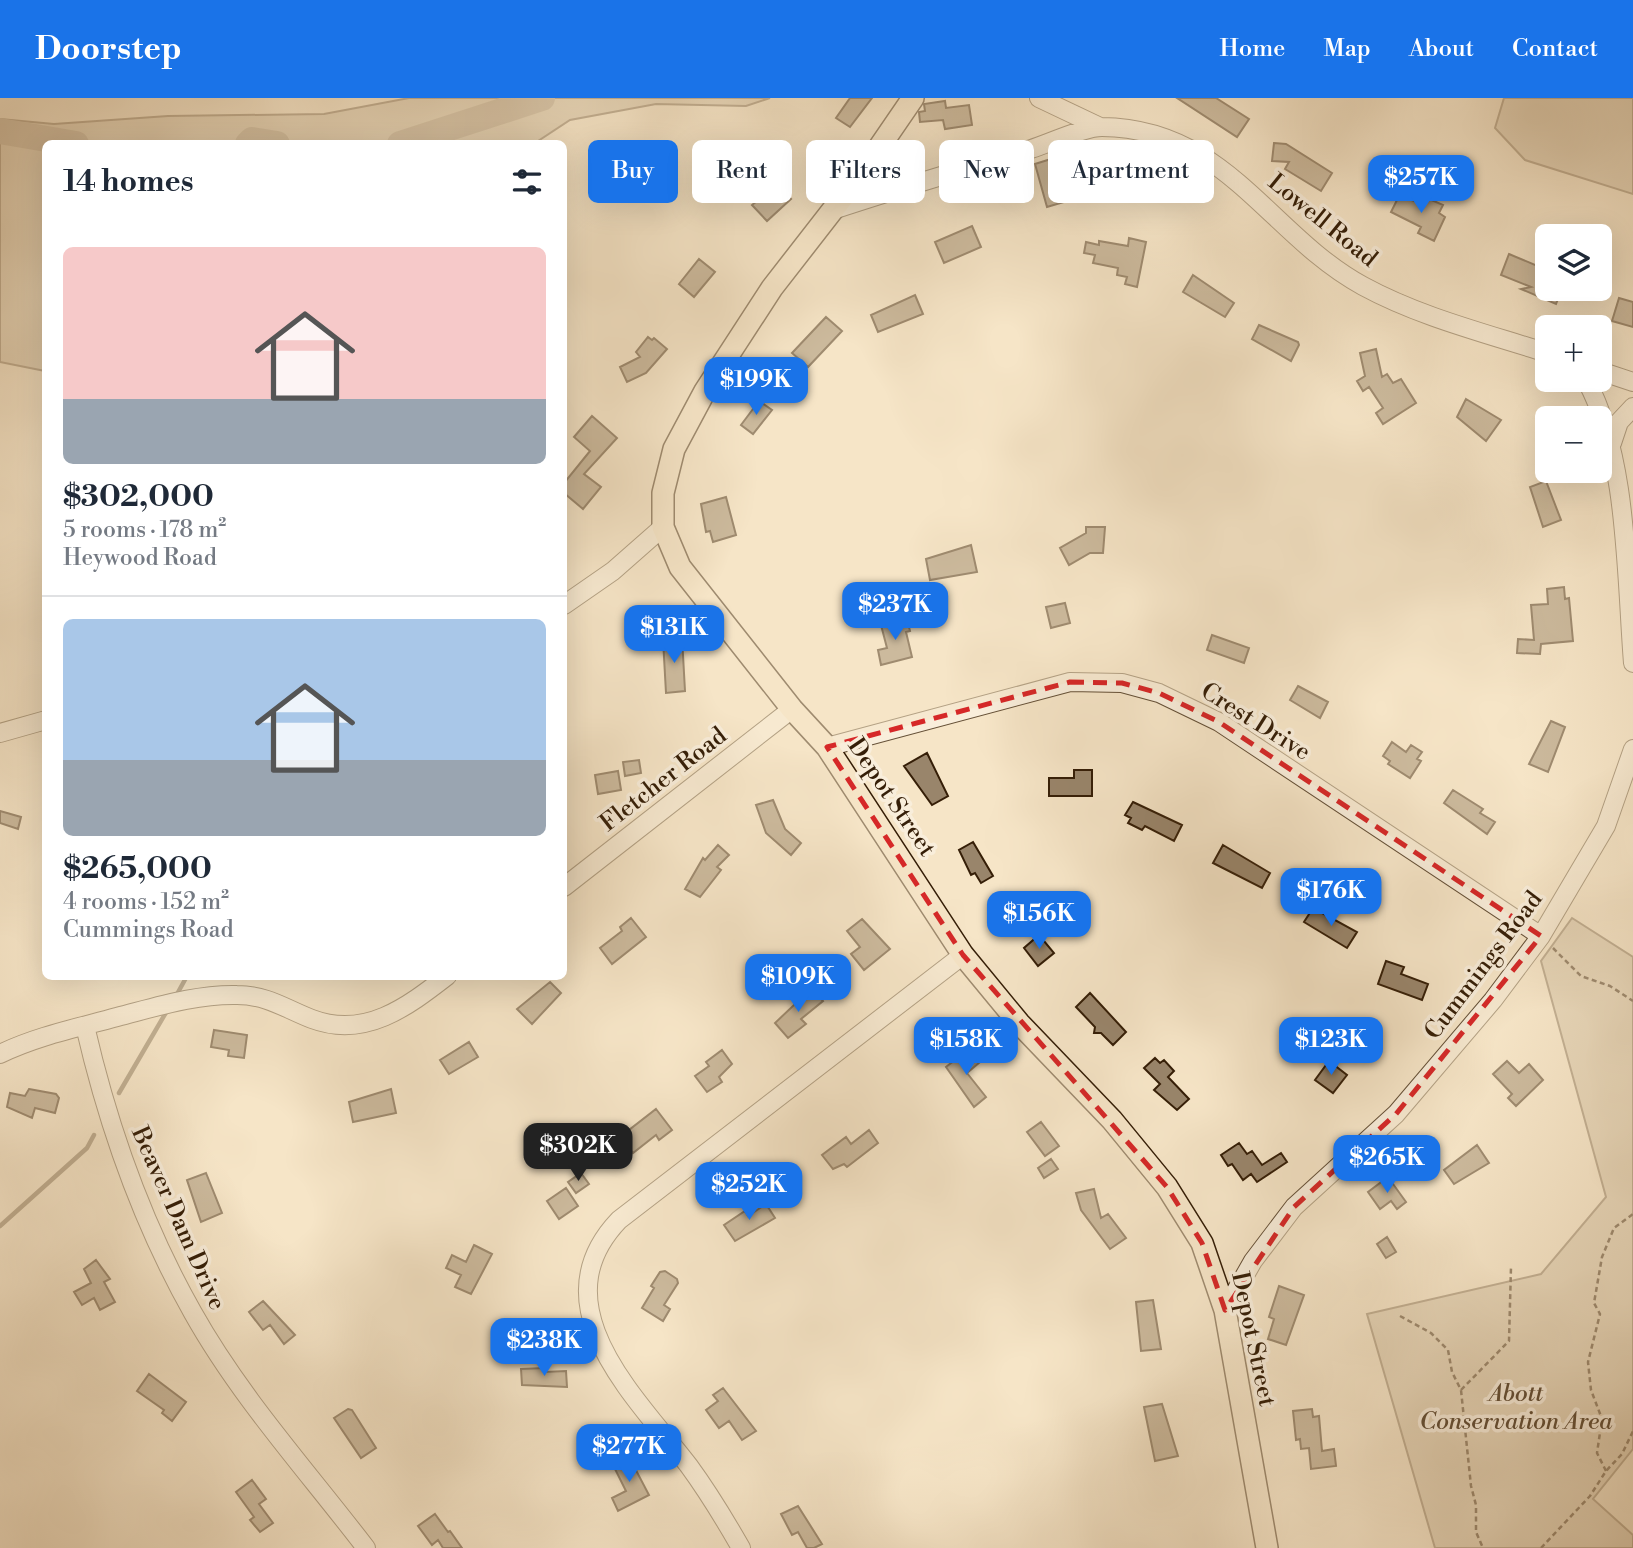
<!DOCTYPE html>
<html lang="en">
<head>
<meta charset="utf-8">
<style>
	body { margin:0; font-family:"Libre Bodoni",serif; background:#f2f2f3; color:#1f2937; height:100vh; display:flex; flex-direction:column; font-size:26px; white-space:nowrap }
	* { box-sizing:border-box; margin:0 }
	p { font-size:23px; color:#747a83 }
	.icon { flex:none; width:38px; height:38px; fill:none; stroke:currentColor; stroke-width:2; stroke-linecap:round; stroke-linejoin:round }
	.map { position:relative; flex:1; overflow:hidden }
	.details { position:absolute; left:42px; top:42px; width:525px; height:840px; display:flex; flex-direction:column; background:#fff; border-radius:10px; box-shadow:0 7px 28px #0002 }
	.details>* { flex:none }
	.guide { position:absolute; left:588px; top:42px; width:665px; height:63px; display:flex; gap:14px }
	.buttons { position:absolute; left:1535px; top:126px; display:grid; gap:14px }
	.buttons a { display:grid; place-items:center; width:77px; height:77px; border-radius:10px; background:#fff; box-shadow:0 7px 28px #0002; font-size:35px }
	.price { position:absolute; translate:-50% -60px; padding:0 16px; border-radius:14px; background:#1a73e8; color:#fff; font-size:23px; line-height:46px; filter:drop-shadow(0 2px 4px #0008) }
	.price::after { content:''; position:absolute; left:50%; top:42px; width:21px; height:16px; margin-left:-10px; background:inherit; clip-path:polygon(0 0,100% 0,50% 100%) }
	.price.selected { background:#222; color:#fff }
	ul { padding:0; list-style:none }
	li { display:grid; align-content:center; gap:14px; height:371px; padding:0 21px }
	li+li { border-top:2px solid #e0e1e3 }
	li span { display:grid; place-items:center; height:217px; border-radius:10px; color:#555 }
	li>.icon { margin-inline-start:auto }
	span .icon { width:126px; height:126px; fill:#fffc; stroke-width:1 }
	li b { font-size:30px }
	h2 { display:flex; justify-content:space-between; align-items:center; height:84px; padding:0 21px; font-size:30px }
	.chip { padding:0 24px; border-radius:10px; background:#fff; box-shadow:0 7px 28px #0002; font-size:24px; line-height:63px }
	.chip.selected { background:#1a73e8; color:#fff }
	header { display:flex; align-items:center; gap:42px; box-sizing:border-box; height:98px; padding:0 35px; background:#1a73e8; color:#fff }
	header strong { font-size:33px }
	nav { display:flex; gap:38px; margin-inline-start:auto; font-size:24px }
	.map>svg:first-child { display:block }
	.green { fill:#d5c3a6; stroke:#857056; stroke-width:2 }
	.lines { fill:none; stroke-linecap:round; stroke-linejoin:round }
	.stream { stroke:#816d53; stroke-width:4.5 }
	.river { stroke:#b4a186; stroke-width:26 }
	.building { fill:#99856b; stroke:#351e07; stroke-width:2 }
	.minor-casing { stroke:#655037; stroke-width:20 }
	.major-casing { stroke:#351e07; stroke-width:24 }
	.path { stroke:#351e07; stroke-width:2.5; stroke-dasharray:5 3.5; stroke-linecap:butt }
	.minor { stroke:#f9eedb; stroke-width:18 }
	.major { stroke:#f6e5c7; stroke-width:21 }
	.marked { fill:none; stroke:#d62828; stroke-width:5; stroke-dasharray:14 9; stroke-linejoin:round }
	.labels { text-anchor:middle; stroke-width:7; stroke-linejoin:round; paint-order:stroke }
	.street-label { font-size:24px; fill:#351e07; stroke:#f9eedb }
	.park-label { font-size:24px; font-style:italic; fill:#655037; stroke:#f9eedb }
</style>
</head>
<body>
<header>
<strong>Doorstep</strong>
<nav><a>Home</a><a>Map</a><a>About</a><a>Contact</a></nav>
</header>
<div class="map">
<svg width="1633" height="1450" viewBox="0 0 1633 1450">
	<rect width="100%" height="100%" fill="#f6e5c7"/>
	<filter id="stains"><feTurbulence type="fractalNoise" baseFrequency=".00286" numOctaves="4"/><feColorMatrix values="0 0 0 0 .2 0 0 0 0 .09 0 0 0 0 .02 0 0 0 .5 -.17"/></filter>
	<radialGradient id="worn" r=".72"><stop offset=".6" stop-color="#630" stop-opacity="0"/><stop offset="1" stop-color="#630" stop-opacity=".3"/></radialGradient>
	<!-- green -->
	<path class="green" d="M409,0H770L746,8L656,6L570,22L535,45L46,46L45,273L0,264V21L54,26L168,18L324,16Z
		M1504,0H1633V96L1525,62L1495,30Z
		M1572,820L1633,859V1351L1593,1401L1633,1437V1450H1435L1367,1216L1541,1176L1606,1099L1541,863Z"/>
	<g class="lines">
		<!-- stream -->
		<path class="stream" d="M176,898L187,878
			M119,995L168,911
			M0,1128L87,1050L94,1037"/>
		<!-- river -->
		<path class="river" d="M0,33L76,46
			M248,46L252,42L277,46
			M400,46L542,0"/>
	</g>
	<!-- building -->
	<path class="building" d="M850,0H872L850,29L836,20Z
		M1177,0H1216L1249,21L1237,39Z
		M945,3L946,10L969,7L972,27L945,31L943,22L920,24L919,14L925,13L924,6Z
		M1274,45L1286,46L1332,75L1321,93L1285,71L1289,64L1272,63Z
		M1054,60L1067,103L1047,109L1035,66Z
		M777,87L791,101L767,123L752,107Z
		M1399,98L1424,106L1427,100L1443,107L1439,115L1445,119L1434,143L1418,135L1421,129L1391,114Z
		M972,128L981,149L944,165L935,144Z
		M1129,140L1146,144L1137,189L1125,186L1127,179L1117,177L1118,170L1093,165L1095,157L1084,155L1086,144L1099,147V143L1128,148Z
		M1509,156L1540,169L1537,176L1547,180V191H1562L1556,206L1521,191L1531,189L1501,177Z
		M699,161L715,174L694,199L679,186Z
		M1193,177L1234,205L1225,219L1183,194Z
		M915,197L923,216L878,234L871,217Z
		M1619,200L1633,204V229L1612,223Z
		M826,219L842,233L808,269L792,255Z
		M1259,227L1298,244L1299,247L1291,263L1252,241Z
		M648,239L652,242L654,240L667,251L646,275L627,284L620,269L640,259L636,254Z
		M1376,251L1382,279L1387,276L1393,285L1401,281L1416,305L1383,326L1376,315L1383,310L1369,289L1363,293L1357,283L1365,278L1360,255Z
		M1466,301L1501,322L1486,343L1457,319Z
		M759,303L772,312L753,336L741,327Z
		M592,318L617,340L584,376L601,389L583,411L564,395V385L590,353L574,339Z
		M1546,383L1561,422L1543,429L1530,389Z
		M726,399L736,437L713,444L710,433L706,434L701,406Z
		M1086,429H1105L1103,455H1090L1069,467L1060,450L1086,435Z
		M971,447L977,474L930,482L926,461Z
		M1564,489L1565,501L1569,500L1573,543L1541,546L1540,556L1517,555L1518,541L1534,542L1531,507L1548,506L1547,491Z
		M1065,505L1070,525L1051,530L1046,509Z
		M907,521L910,533L906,534L912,559L881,567L878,552L887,550L881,527Z
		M1212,537L1249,550L1244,565L1207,552Z
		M682,539L685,593L666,595L663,541Z
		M1298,588L1328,604L1320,620L1290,602Z
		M1551,623L1565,629L1548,674L1529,666Z
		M1392,644L1406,654L1411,647L1422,654L1417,661L1421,663L1410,680L1388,666L1390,663L1383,658Z
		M927,655L948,698L932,707L904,668Z
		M639,662L641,675L625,678L623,664Z
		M1074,672H1092V698H1049V680H1074Z
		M618,673L621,692L598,696L595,677Z
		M1453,692L1483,711L1480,715L1495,724L1487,736L1444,705Z
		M773,702L785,731L801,745L791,757L766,735L756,707Z
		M1133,704L1182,727L1174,743L1145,728L1142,732L1128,725L1131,720L1125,717Z
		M0,713L21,719L18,731L0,725Z
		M973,744L993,778L981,785L975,775L971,777L959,752Z
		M718,747L729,757L717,769L721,772L700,799L685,791L703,760L705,762Z
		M1223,747L1270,775L1262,790L1213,765Z
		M1313,810L1357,834L1347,850L1304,824Z
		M631,820L646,839L612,866L600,850L622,833L620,829Z
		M862,821L890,851L864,872L851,856L860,849L847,833Z
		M1039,837L1054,855L1038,868L1024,850Z
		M1386,863L1404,869L1401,876L1428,886L1422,902L1378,886Z
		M550,884L561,895L532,926L517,911Z
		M812,890L823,903L801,921L806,926L788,940L775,925Z
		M1090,895L1126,934L1113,947L1101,935H1094L1095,929L1076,909Z
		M214,932L247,937L244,960L228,958L229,952L211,949Z
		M469,944L478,959L449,976L440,962Z
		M722,952L732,966L719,979L722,984L707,994L695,978L709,968L706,964Z
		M968,952L979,965L967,975L986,999L974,1009L946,969Z
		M1155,960L1160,965L1164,962L1174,973L1168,979L1189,1001L1177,1012L1154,992L1160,986L1144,970Z
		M1329,963L1347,977L1333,995L1315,982Z
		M1507,963L1519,975L1529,966L1543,982L1516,1008L1508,1000L1512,996L1493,976Z
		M29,991L56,996L59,1000L55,1015L35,1010L32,1020L7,1009L10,995L25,998Z
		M391,991L396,1015L353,1024L349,1004Z
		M656,1011L672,1032L659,1042L656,1037L633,1055L620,1039Z
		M1041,1024L1059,1048L1045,1058L1027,1034Z
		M869,1032L878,1045L847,1069L844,1066L833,1071L822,1057L846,1039L851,1046Z
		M1239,1045L1247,1056L1252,1053L1262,1067L1281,1055L1287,1064L1257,1084L1251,1076L1243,1082L1232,1066L1228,1068L1221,1057Z
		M1477,1047L1489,1065L1454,1086L1444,1072Z
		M1051,1061L1058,1071L1044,1080L1038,1070Z
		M206,1075L222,1115L201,1124L187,1082Z
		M581,1075L589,1086L576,1095L568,1084Z
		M1388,1079L1406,1104L1397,1111L1391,1103L1380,1111L1368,1094Z
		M566,1090L578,1108L559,1121L547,1103Z
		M1094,1091L1101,1120L1108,1116L1126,1140L1110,1151L1081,1112L1076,1095Z
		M766,1106L775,1120L735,1143L724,1127L745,1113L748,1118Z
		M1387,1139L1396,1154L1386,1160L1377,1146Z
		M474,1147L492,1156L471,1196L455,1189L461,1177L446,1170L452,1157L466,1164Z
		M96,1162L110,1181L104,1184L115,1204L100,1212L94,1200L82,1207L74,1194L91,1185L84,1171Z
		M665,1173L677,1181L678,1185L664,1207L670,1211L663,1223L642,1210L654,1190L651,1188L660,1174Z
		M1279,1188L1304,1197L1286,1247L1268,1241L1274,1221L1269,1219Z
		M1153,1202L1161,1251L1141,1253L1136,1204Z
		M263,1203L295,1237L284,1246L270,1227L263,1232L249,1214Z
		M545,1270V1274L566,1273L567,1289L522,1287L521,1271Z
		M149,1276L186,1304L172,1323L162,1315L164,1312L137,1293Z
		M723,1290L756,1333L742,1342L729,1323L719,1330L706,1312L718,1303L713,1297Z
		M1162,1306L1178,1358L1155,1363L1144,1309Z
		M348,1311L352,1312L376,1350L361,1360L334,1320Z
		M1312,1311L1313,1319L1319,1318L1322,1353L1334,1351L1336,1368L1311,1371L1309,1350L1301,1351L1300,1341L1296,1342L1293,1313Z
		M628,1357L649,1397L618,1413L612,1400L626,1393L612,1365Z
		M252,1382L266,1401L259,1406L273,1425L260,1434L250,1422L254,1419L236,1394Z
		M798,1408L822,1446L814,1450H807L798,1434L792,1437L781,1416Z
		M435,1416L448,1434L450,1433L462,1450H443L438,1442L432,1447L418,1428Z"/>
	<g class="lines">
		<defs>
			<path id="minor" d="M1039,0L1100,29
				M833,112C899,90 965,71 1031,51C1050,45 1083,29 1102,29C1226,30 1269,137 1363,188C1420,219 1485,235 1547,255
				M1600,273L1633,284
				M1586,282C1628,358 1626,478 1633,565
				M1612,345L1619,324L1633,309
				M564,507L613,473L663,429
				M0,635L46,622
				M827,649L1070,584L1122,585L1159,595L1219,624L1541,838
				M564,789L792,611
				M85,928C108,1028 142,1125 193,1215C240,1299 308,1374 366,1450
				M0,956C37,938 77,930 117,919C156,909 196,896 237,897C267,897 286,911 312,921C365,941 407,909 447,878
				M1225,1212L1253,1163L1294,1109L1396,1016L1493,902L1541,838L1606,728L1633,651
				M741,1450C725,1422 708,1394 689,1368C637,1300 537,1208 619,1122L963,857"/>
			<path id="major" d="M913,0L863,73L772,190L705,293L674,351L663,395V429L680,469L792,611L827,649L963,857L1019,925L1112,1022L1167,1089L1202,1145L1225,1212L1267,1450"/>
		</defs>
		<!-- minor casing -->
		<use href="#minor" class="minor-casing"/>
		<!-- major casing -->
		<use href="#major" class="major-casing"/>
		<!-- path -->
		<path class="path" d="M1553,850L1581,878L1610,888L1633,903
			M1400,1218L1431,1235L1448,1252L1452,1274L1461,1292L1471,1388L1476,1407V1434L1483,1450
			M1461,1292L1509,1243L1511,1169
			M1606,1373L1597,1355L1602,1321L1591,1292L1588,1264L1600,1216L1594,1205L1602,1159L1614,1130L1633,1116
			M1541,1450L1590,1398L1606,1373L1622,1356L1633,1333"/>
		<!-- minor -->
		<use href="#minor" class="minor"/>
		<!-- major -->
		<use href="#major" class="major"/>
	</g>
	<!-- marked area -->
	<path d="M0 0H1633V1450H0ZM1070,584L1122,585L1159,595L1219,624L1541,838L1396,1016L1294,1109L1225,1212L1202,1145L1167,1089L963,857L827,649Z" fill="#f6e5c7" fill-opacity=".55" fill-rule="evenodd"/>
	<path class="marked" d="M1070,584L1122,585L1159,595L1219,624L1541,838L1396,1016L1294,1109L1225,1212L1202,1145L1167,1089L963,857L827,649Z"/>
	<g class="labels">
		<!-- street labels -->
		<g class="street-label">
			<text transform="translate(1323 122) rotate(39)" y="8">Lowell Road</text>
			<text transform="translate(1256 623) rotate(32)" y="8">Crest Drive</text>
			<text transform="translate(663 681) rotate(-38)" y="8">Fletcher Road</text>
			<text transform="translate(892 699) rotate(56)" y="8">Depot Street</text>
			<text transform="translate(1483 867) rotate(-53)" y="8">Cummings Road</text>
			<text transform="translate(179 1120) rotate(66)" y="8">Beaver Dam Drive</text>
			<text transform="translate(1254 1241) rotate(78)" y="8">Depot Street</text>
		</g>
		<!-- park labels -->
		<g class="park-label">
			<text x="1516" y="1303">Abott<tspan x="1516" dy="28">Conservation Area</tspan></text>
		</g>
	</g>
	<rect width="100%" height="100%" filter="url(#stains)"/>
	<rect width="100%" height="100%" fill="url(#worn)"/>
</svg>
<div class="buttons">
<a><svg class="icon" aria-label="layers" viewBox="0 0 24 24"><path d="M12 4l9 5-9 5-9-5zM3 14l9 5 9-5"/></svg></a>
<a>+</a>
<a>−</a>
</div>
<b class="price" style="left:1421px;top:117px">$257K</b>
<b class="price" style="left:756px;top:319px">$199K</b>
<b class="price" style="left:895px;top:544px">$237K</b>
<b class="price" style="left:674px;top:567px">$131K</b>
<b class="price" style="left:1331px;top:830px">$176K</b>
<b class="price" style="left:1039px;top:853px">$156K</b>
<b class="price" style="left:798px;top:916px">$109K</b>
<b class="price" style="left:966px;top:979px">$158K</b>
<b class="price" style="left:1331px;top:979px">$123K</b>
<b class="price selected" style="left:578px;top:1085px">$302K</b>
<b class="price" style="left:1387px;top:1097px">$265K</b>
<b class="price" style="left:749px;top:1124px">$252K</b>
<b class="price" style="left:544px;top:1280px">$238K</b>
<b class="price" style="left:629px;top:1386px">$277K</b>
<div class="guide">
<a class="chip selected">Buy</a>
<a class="chip">Rent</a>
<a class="chip">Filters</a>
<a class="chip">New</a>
<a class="chip">Apartment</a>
</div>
<section class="details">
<h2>14 homes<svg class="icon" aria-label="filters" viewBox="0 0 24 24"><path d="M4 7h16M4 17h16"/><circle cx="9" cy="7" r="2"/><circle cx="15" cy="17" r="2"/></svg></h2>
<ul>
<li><span style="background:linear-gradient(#f6c9c9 70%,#9aa5b1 0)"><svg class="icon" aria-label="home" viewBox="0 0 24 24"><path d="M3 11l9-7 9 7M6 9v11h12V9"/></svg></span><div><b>$302,000</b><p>5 rooms · 178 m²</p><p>Heywood Road</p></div></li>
<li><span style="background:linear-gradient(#a9c7e8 65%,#9aa5b1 0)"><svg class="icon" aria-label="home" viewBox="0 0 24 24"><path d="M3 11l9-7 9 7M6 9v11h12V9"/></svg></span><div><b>$265,000</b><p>4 rooms · 152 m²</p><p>Cummings Road</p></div></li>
</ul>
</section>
</div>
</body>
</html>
